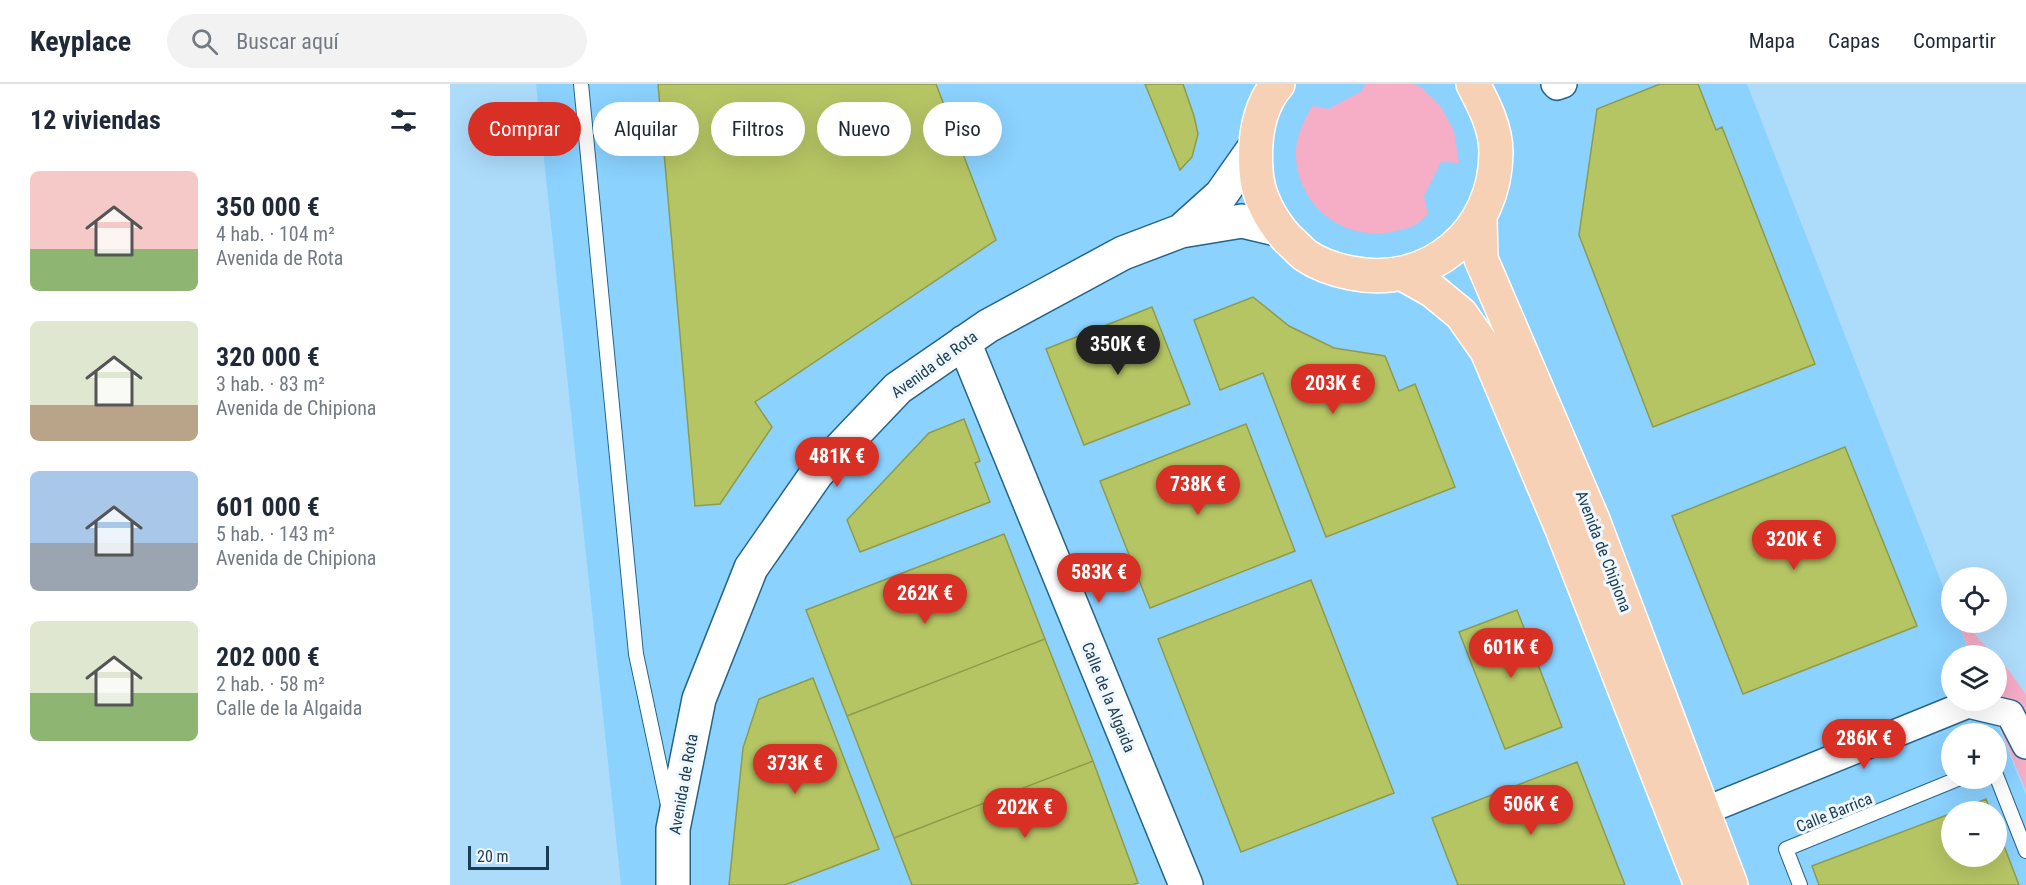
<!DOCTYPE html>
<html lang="es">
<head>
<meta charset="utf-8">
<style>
	body { margin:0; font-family:"Roboto Condensed",sans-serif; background:#f2f2f3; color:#1f2937; height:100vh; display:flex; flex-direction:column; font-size:22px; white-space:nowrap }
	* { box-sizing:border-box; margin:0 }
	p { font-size:20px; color:#747a83 }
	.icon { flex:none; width:33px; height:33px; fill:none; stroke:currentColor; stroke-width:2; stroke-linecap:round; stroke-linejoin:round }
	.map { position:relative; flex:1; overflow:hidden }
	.sheet { display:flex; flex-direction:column; background:#fff; width:450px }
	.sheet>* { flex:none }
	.banner { position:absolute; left:18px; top:18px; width:570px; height:54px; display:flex; gap:12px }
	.buttons { position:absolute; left:1491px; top:483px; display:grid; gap:12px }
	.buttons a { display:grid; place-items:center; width:66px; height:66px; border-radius:50%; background:#fff; box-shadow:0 6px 24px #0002; font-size:30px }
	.scale { position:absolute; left:18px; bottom:15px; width:81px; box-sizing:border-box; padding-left:6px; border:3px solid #1a3d51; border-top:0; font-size:16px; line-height:21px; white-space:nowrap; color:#1a3d51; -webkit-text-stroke:4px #f0f7fd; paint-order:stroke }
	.price { position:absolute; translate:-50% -51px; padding:0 14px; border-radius:21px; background:#d93025; color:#fff; font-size:20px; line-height:39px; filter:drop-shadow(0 2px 3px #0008) }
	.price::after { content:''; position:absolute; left:50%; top:36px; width:18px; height:14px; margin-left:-9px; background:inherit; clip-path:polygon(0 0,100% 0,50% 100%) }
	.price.on { background:#222; color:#fff }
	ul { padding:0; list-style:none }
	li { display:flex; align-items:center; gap:18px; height:150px; padding:0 30px }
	li span { display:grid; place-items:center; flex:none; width:168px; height:120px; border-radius:9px; color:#555 }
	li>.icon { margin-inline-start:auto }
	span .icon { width:72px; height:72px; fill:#fffc; stroke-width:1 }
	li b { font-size:26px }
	h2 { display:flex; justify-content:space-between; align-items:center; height:72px; padding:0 30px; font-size:26px }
	.chip { padding:0 21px; border-radius:27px; background:#fff; box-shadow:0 6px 24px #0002; font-size:21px; line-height:54px }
	.chip.on { background:#d93025; color:#fff }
	header { display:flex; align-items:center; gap:36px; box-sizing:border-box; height:84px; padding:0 30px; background:#fff; border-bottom:2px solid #e0e1e3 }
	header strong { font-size:28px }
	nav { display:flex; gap:33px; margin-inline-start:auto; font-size:21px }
	.search { width:420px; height:54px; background:#f2f2f3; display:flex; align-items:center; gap:15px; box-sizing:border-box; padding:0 21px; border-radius:33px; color:#747a83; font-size:22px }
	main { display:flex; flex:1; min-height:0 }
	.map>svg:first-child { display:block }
	.built { fill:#8bd2ff; fill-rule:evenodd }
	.green { fill:#f6adc6 }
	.building { fill:#b6c564; stroke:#8e9b49; stroke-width:1.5 }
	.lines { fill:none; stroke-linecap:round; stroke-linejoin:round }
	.service-casing { stroke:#246589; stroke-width:16 }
	.minor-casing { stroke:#246589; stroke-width:30 }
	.tertiary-casing { stroke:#246589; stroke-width:36 }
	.primary-casing { stroke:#fff; stroke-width:36 }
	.service { stroke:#fff; stroke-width:14 }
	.minor { stroke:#fff; stroke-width:27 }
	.tertiary { stroke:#fff; stroke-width:33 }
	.primary { stroke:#f7d1b6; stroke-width:33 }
	.labels { text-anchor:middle; stroke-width:6; stroke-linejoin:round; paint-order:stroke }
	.street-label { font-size:16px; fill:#1a3d51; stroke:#f0f7fd }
</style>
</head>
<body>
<header>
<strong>Keyplace</strong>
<div class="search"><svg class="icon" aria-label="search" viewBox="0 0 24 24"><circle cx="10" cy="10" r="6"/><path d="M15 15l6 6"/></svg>Buscar aquí</div>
<nav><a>Mapa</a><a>Capas</a><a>Compartir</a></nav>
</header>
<main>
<section class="sheet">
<h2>12 viviendas<svg class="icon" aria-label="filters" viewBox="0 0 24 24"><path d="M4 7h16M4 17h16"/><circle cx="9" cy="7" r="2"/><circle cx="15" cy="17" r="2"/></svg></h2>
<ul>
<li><span style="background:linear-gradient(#f6c9c9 65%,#8fb573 0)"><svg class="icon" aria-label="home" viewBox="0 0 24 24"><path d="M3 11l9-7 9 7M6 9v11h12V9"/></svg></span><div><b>350 000 €</b><p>4 hab. · 104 m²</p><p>Avenida de Rota</p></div></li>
<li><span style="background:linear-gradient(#dfe7d0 70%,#b9a48a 0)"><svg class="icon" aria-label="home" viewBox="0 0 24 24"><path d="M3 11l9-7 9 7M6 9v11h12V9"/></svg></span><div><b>320 000 €</b><p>3 hab. · 83 m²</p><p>Avenida de Chipiona</p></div></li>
<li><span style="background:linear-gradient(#a9c7e8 60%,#9aa5b1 0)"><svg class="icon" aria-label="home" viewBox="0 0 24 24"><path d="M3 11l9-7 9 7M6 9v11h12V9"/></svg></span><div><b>601 000 €</b><p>5 hab. · 143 m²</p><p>Avenida de Chipiona</p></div></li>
<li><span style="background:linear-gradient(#dfe7d0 60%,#8fb573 0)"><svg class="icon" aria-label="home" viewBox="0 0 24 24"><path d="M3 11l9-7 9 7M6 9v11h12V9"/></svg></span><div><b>202 000 €</b><p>2 hab. · 58 m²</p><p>Calle de la Algaida</p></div></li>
</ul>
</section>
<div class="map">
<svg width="1576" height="801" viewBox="0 0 1576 801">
	<rect width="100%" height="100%" fill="#addcfb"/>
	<!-- built -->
	<path class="built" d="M86,0H1297L1501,523L1502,538L1508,539L1520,571L1502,572V616L1538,617L1576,711V801H171ZM1502,650H1546V694H1502ZM1502,728H1546V772H1502Z"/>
	<!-- green -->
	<path class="green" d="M916,0H963L971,3L991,23L1004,47L1009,79L991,78L974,112L978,130C973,134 969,139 963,142C960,144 954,145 950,146C897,162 844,122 846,66C847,50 855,35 862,22L878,25L910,8Z
		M1508,539H1514L1544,571H1521Z
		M1547,574L1560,588L1576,611V707L1539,617L1546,616Z"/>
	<!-- building -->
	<path class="building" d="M208,0H486L546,156L305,318L322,343L270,420L245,422Z
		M695,0H733L744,32L748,50L742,73L730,86Z
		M1210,0H1248L1266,46L1272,43L1365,280L1203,343L1129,151L1147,25Z
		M803,213L839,242L884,264L935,272L949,307L965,300L1005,403L876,453L813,289L770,306L744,236Z
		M702,223L740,320L634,361L596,265Z
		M514,335L530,377L525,379L540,418L410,468L397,436L479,349Z
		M796,340L845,467L700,524L650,397Z
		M1395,363L1467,542L1293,610L1222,432Z
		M554,450L595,555L397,632L356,526Z
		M861,496L944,709L791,768L708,555Z
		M1067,526L1112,643L1055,665L1009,548Z
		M595,555L643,677L444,754L397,632Z
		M363,594L429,765L335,801H279L293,664L309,615Z
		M643,677L688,799L682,801H462L444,754Z
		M1127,678L1175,801H1008L982,734Z
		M1536,715L1541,728H1504Z
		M1502,729V772H1546V741L1569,801H1369L1362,782Z"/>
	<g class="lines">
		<defs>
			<path id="service" d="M131,0L186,570L218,721
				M1546,691L1576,767
				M1350,801L1336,765L1510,694"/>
			<path id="minor" d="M1105,0L1107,2L1113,0
				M1252,728L1518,620L1560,630L1576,661"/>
			<path id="tertiary" d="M731,147L771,111L804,64
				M514,258L736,801
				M223,801V745L249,615L301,484L367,389L448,304L538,242L673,169L731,147L792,137L830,146"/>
			<path id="primary" d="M828,0C808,23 804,57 806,86C807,111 821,137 838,155C844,160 849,166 855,171C868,180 885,186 901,189C979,205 1046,148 1046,68C1046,44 1034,21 1023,0
				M1030,134L1031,175L1143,436L1281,801
				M953,190L983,207L1011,230L1037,267L1112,445L1251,801"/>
		</defs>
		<!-- service casing -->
		<use href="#service" class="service-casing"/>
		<!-- minor casing -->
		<use href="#minor" class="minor-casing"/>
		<!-- tertiary casing -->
		<use href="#tertiary" class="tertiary-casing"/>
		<!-- primary casing -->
		<use href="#primary" class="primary-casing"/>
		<!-- service -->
		<use href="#service" class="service"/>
		<!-- minor -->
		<use href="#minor" class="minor"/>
		<!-- tertiary -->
		<use href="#tertiary" class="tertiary"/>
		<!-- primary -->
		<use href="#primary" class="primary"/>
	</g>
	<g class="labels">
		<!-- street labels -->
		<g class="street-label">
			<text transform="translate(484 280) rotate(-36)" y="6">Avenida de Rota</text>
			<text transform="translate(1154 467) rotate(69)" y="6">Avenida de Chipiona</text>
			<text transform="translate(659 613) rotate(68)" y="6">Calle de la Algaida</text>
			<text transform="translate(233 700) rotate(-80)" y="6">Avenida de Rota</text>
			<text transform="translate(1384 728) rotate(-22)" y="6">Calle Barrica</text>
		</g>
	</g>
</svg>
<div class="buttons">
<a><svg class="icon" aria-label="locate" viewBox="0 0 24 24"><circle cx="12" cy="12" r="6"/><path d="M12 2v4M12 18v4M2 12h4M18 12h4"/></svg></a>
<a><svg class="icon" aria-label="layers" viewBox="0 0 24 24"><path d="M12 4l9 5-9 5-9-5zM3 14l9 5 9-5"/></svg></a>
<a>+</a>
<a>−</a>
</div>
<div class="scale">20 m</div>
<b class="price on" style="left:668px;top:292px">350K €</b>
<b class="price" style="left:883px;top:331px">203K €</b>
<b class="price" style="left:387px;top:404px">481K €</b>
<b class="price" style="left:748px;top:432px">738K €</b>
<b class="price" style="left:1344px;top:487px">320K €</b>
<b class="price" style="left:649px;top:520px">583K €</b>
<b class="price" style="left:475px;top:541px">262K €</b>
<b class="price" style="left:1061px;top:595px">601K €</b>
<b class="price" style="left:1414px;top:686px">286K €</b>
<b class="price" style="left:345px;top:711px">373K €</b>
<b class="price" style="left:1081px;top:752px">506K €</b>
<b class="price" style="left:575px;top:755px">202K €</b>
<div class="banner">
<a class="chip on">Comprar</a>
<a class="chip">Alquilar</a>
<a class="chip">Filtros</a>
<a class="chip">Nuevo</a>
<a class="chip">Piso</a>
</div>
</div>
</main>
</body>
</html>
